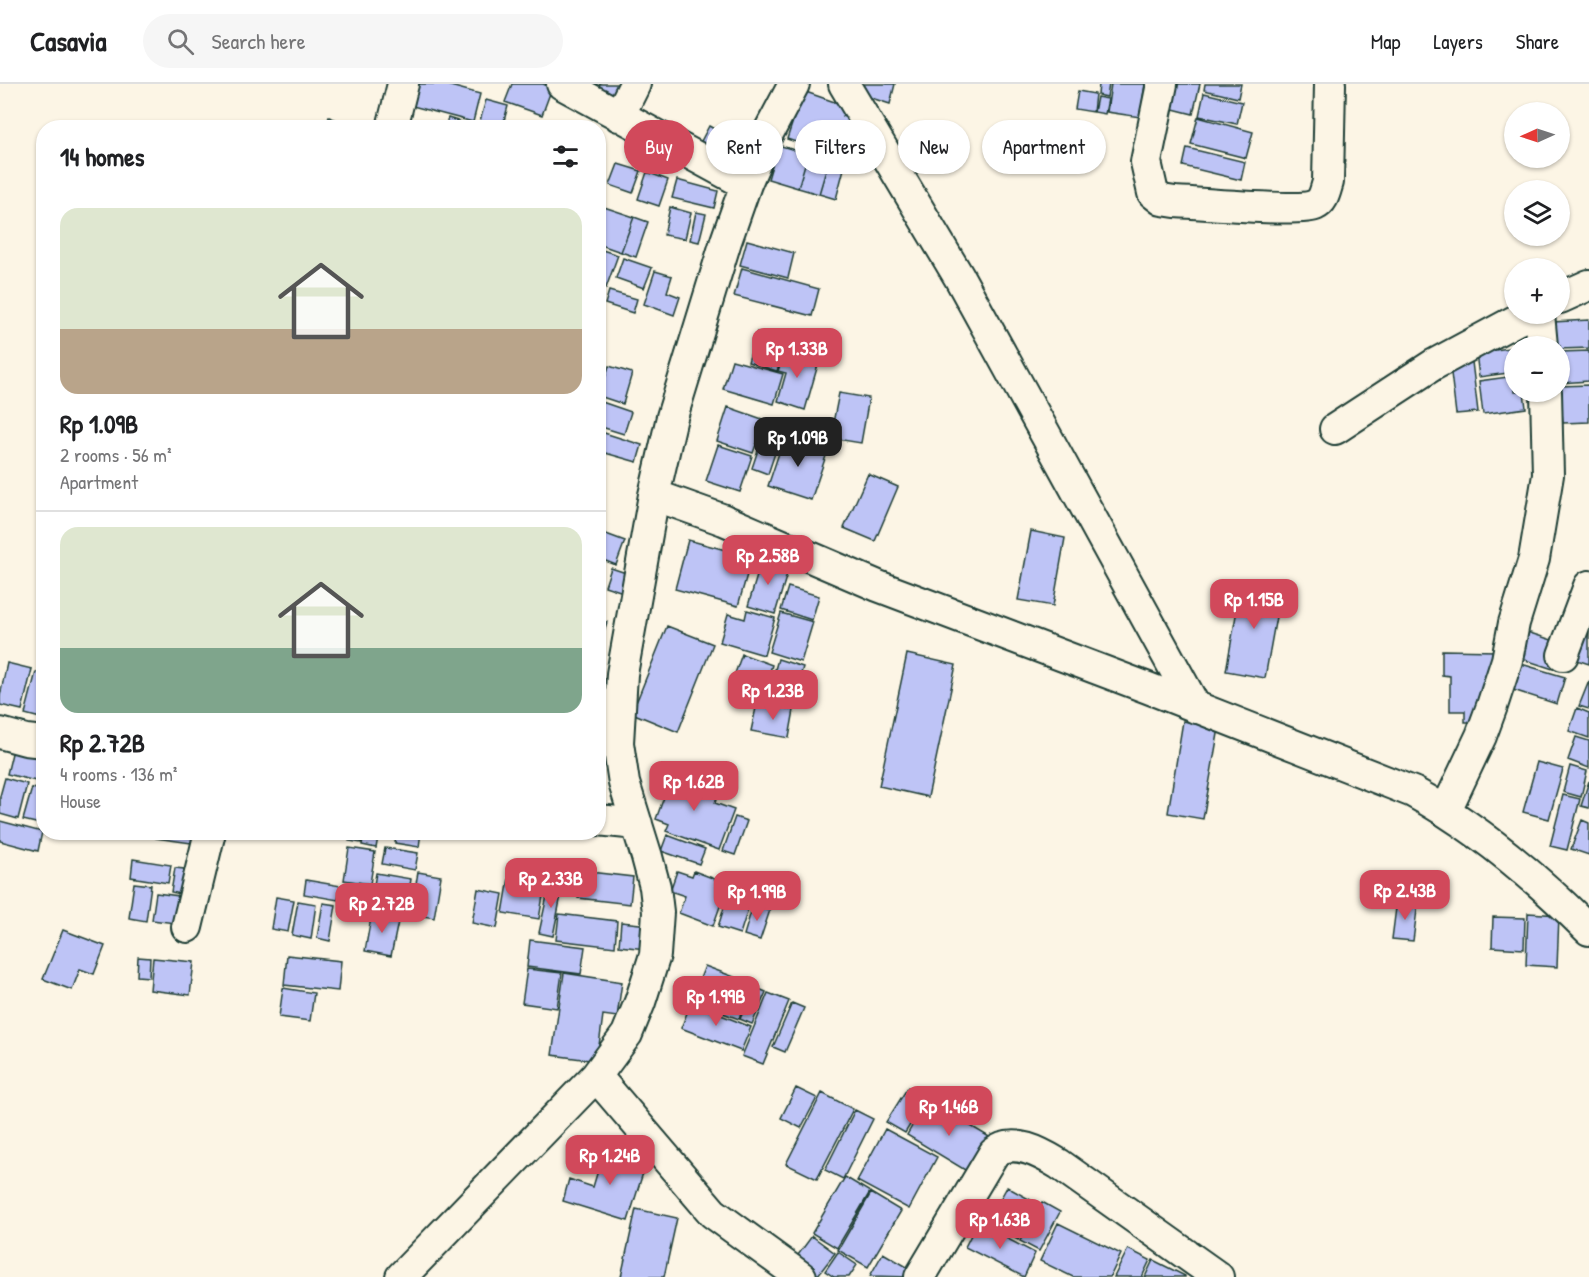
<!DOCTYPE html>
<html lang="en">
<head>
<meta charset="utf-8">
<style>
	body { margin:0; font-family:"Patrick Hand",sans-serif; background:#f6f6f6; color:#202124; height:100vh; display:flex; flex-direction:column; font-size:22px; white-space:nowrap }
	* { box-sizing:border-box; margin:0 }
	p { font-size:20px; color:#757577 }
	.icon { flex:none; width:33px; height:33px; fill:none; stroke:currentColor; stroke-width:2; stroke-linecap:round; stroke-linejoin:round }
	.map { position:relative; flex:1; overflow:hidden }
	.sheet { position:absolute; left:36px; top:36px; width:570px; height:720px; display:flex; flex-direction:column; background:#fff; border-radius:24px; box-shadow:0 2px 4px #0004 }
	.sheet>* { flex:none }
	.hud { position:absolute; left:624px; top:36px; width:570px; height:54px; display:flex; gap:12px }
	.needle { width:39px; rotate:267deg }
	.fabs { position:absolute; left:1504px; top:18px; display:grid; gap:12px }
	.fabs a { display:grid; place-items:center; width:66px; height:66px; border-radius:50%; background:#fff; box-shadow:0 2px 4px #0004; font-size:30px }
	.price { position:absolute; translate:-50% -51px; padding:0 14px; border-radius:12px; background:#d1495b; color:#fff; font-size:20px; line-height:39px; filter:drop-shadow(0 2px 3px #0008) }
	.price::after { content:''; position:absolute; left:50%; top:36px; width:18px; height:14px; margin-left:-9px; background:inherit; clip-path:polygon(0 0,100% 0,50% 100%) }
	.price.on { background:#222; color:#fff }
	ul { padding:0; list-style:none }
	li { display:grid; align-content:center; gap:12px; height:318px; padding:0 24px }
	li+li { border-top:2px solid #e0e0e0 }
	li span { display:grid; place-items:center; height:186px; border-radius:18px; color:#555 }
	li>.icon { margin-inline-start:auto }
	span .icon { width:108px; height:108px; fill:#fffc; stroke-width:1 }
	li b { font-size:26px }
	h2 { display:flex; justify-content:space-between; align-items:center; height:72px; padding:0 24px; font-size:26px }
	.pill { padding:0 21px; border-radius:27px; background:#fff; box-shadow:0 2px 4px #0004; font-size:21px; line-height:54px }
	.pill.on { background:#d1495b; color:#fff }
	header { display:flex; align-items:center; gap:36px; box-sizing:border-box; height:84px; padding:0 30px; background:#fff; border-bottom:2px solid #e0e0e0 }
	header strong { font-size:28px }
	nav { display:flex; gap:33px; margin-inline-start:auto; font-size:21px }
	.search { width:420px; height:54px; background:#f6f6f6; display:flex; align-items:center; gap:15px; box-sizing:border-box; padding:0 21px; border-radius:33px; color:#757577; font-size:22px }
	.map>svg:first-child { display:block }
	.building { fill:#bec4f6; stroke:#1f3d34; stroke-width:1.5 }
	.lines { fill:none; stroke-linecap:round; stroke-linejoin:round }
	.minor-casing { stroke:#1f3d34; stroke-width:34 }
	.minor { stroke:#fcf5e5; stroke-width:30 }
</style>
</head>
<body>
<header>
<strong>Casavia</strong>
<div class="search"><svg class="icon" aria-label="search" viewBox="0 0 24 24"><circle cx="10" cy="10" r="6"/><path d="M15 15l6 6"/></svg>Search here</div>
<nav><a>Map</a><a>Layers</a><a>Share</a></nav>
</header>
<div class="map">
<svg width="1589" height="1193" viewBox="0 0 1589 1193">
	<rect width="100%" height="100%" fill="#fcf5e5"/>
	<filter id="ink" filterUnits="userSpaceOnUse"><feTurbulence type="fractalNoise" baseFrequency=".0167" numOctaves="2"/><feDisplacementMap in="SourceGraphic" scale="12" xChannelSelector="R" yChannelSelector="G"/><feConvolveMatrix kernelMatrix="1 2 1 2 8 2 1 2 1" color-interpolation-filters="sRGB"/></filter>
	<g filter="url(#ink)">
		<!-- building -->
		<path class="building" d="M410,0H443L480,10L473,38L405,20Z
			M512,0H543L552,4L542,31L505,18Z
			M600,0H624L617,14L598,4Z
			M862,0H895L890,20L859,10Z
			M1099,0H1109L1107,13L1098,11Z
			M1111,0H1145L1140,33L1107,28Z
			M1171,0H1200L1193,30L1165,23Z
			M1205,0H1241L1238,14L1204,6Z
			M803,7L846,22L842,32L849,35L837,72L787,55Z
			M1078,7L1095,10L1093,28L1075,25Z
			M1204,9L1242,18L1237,40L1199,32Z
			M1097,13L1108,15L1105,30L1094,28Z
			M486,16L508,22L502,44H478Z
			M329,33L358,44H325Z
			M1198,33L1253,48L1246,74L1191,60Z
			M448,34L474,42V44H445Z
			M709,42L741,60L730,81L698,63Z
			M778,61L808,70L798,104L768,95Z
			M1187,64L1245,78L1241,96L1183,82Z
			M808,70L829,76L819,110L798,104Z
			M829,76L845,81L836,115L819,110Z
			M618,80L641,87L633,109L610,101Z
			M647,88L668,96L659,122L638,115Z
			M677,96L718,107L714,124L672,114Z
			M598,121L634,133L621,168L598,160Z
			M670,123L691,129L685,155L664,151Z
			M696,128L706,130L699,158L690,156Z
			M634,133L648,138L636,173L621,168Z
			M747,156L794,169L788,194L740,181Z
			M599,165L618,171L606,204L598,201Z
			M623,174L652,184L644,204L616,194Z
			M742,184L819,205L812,232L734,212Z
			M655,187L672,192L667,208L680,213L674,231L644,220Z
			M609,207L637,215L633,229L605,220Z
			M1589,236V264L1560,265V262H1553L1552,238Z
			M757,248L786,256L777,287L748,278Z
			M1515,263V288L1479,293L1476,269Z
			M785,267L819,277L805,326L778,317L786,289L778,287Z
			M1589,267V297L1560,299V268Z
			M732,276L783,290L774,320L723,305Z
			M1472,278L1478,328L1456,330L1450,281Z
			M609,282L632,289L623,320L599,312Z
			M1515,292V308H1524L1526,324L1483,330L1479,297Z
			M1589,301V338L1563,339L1562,328L1553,329L1560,302Z
			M839,309L869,314L861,359L830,354Z
			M599,317L631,328L624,350L598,342Z
			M728,323L765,336L753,369L717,357Z
			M768,336L784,342L768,390L752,384Z
			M598,347L642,361L637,378L598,367Z
			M785,351L828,366L811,416L768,402Z
			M718,361L752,372L740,408L706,397Z
			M868,390L898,403L875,457L844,444Z
			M598,447L625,457L616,481L598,474Z
			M1031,447L1065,454L1053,522L1018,516Z
			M688,456L752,473L738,522L675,505Z
			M762,475L789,483L775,530L748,522Z
			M611,484L635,492L629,510L605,502Z
			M1242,498L1281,505L1265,594L1226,587Z
			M788,503L819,512L812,536L781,526Z
			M1589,510V580L1568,573Z
			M747,526L775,534L764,571L720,558L728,530L745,535Z
			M781,529L813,538L801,578L769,568Z
			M598,536L607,538L598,565Z
			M667,542L713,560L678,648L632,629Z
			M1524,547L1561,559L1553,585L1516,573Z
			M1442,566L1497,567L1480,638H1465V627H1450V592L1442,591Z
			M742,570L772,581L764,606L733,595Z
			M907,570L956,581L928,713L879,702Z
			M778,575L803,583L791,622L767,614Z
			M7,579L32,585L22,626L0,621V612Z
			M1518,579L1565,593L1557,620L1510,605Z
			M36,588L44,589V635L25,630Z
			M1589,597V625L1579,622Z
			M757,619L794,626L789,654L751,647Z
			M1577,624L1589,629V654L1569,647Z
			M598,637L609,639L604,669L598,668Z
			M1183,637L1219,644L1203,735L1168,729Z
			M1576,653L1589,657V684L1568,676Z
			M14,661L44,669V699L7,690Z
			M1537,678L1563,685L1549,735L1523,728Z
			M1570,682L1587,687L1581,713L1563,708Z
			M674,686L686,690L685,695L719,707L715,719L734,726L719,766L666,747L669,740L656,735Z
			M5,694L27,700L18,735L0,730V712Z
			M1589,697V724L1581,722Z
			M32,704L44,707V726L40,740L23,736Z
			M1563,711L1580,715L1567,766L1550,762Z
			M735,733L747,737L735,771L723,767Z
			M1582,736L1589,739V771L1571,765Z
			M0,737L42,748L38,767L0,757Z
			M157,748H193L191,759L156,754Z
			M350,748H363L361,759L349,757Z
			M364,748H379L376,764L362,761Z
			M396,748H421L419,763L395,759Z
			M667,751L705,765L699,780L661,767Z
			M349,764L375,768L370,800L344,796Z
			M385,764L418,769L415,786L382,780Z
			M133,775L171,781L168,799L131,793Z
			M512,777L548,783L539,835L503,829Z
			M175,784L184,785L181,810L171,808Z
			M581,787L633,793L630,820L578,814Z
			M677,787L692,792L694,787L728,800L713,842L679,829L685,812L670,807Z
			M418,788L441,792L434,834L411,830Z
			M376,789L411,795L409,807L374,801Z
			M306,796L341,802L338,816L304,810Z
			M550,798L563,801L553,852L539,849Z
			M732,798L754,806L740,850L718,843Z
			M134,799L151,801L146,837L129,834Z
			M478,805L503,810L497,844L472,839Z
			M156,809L179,812L175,839L152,836Z
			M276,813L294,816L288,848L271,845Z
			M1397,816L1418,818L1413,857L1392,855Z
			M298,817L316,820L311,855L292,851Z
			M323,819L336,821L330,857L317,854Z
			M753,821L770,826L760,856L744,851Z
			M372,828L399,833L391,872L365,867Z
			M1528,829L1559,831L1557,883L1526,881Z
			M559,830L617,837L615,863L556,856Z
			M1493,833L1525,834L1524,865L1492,863Z
			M621,838L649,841L646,865L619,862Z
			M63,846L105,862L94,890L80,885L72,906L43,895Z
			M530,856L585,863L581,890L527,883Z
			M287,871L341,877L338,907L284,901Z
			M138,873L150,874L149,893L137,892Z
			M153,874L194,878L190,911L150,906Z
			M705,882L734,893L720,929L691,917Z
			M527,885L562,889L557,924L522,919Z
			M564,889L622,898L617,933L603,931L597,977L552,971Z
			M736,895L752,901L739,935L723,929Z
			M754,903L766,908L752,940L740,935Z
			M283,904L314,909L310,937L279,933Z
			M768,909L789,917L763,980L742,972Z
			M691,919L751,943L741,967L681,944Z
			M792,919L804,924L785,968L773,963Z
			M908,1003L926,1015L905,1049L886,1038Z
			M796,1004L817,1014L801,1044L781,1034Z
			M822,1009L853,1025L817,1095L786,1080Z
			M927,1016L991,1054L970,1089L907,1051Z
			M855,1026L873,1035L843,1095L825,1086Z
			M885,1045L937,1073L909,1125L857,1097Z
			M605,1063L647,1076L628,1137L563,1117L569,1095L593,1103Z
			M845,1093L870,1108L837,1164L812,1149Z
			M1007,1103L1038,1120L1018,1156L987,1139Z
			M871,1109L901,1127L868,1183L838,1166Z
			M1042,1118L1060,1128L1039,1167L1020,1157Z
			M636,1125L677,1134L664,1193H621Z
			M977,1139L1035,1169L1024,1193L965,1163Z
			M1058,1139L1121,1170L1110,1193H1073L1040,1177Z
			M812,1152L835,1169L818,1191L795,1175Z
			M1128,1165L1150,1176L1142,1193H1114Z
			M838,1168L857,1181L849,1193H834L825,1187Z
			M883,1169L914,1187L911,1193L870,1192Z
			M1153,1176L1185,1192V1193H1145Z"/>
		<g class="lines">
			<defs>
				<path id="minor" d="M562,0L746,100
					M844,0L959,193L1196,624
					M1162,0L1146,78L1153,109L1162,116L1175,118C1197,119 1302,128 1315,121C1324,117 1325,107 1328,98L1330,0
					M619,32L635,0
					M392,44L403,0
					M1560,214L1589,201
					M1539,230L1542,262
					M1335,345L1433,281L1528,230
					M654,411L724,436L878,502L1148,604L1413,708C1479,744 1536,793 1589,846
					M1563,571L1589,502
					M0,649L26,656L44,658
					M1446,726L1481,652L1492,622L1507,576L1514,539L1534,475L1548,391L1546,308
					M598,736L637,740
					M187,843L210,748
					M596,992L713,1129L801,1193
					M401,1193L596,992L627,950L640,918L655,871L658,828L655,803L647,773L624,699L618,659L622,590L654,411L672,333L726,157L746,100L766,53L794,0
					M920,1193L994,1069C1013,1053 1041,1069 1059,1080L1218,1193"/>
			</defs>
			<!-- minor casing -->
			<use href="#minor" class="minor-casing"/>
			<!-- minor -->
			<use href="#minor" class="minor"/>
		</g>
	</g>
</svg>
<div class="fabs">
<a><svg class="needle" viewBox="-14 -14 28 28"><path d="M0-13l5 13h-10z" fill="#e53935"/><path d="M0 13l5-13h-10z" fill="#757577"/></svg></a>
<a><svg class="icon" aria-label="layers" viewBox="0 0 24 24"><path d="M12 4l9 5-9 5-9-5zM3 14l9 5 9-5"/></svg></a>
<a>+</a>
<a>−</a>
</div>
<b class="price" style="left:797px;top:295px">Rp 1.33B</b>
<b class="price on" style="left:798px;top:384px">Rp 1.09B</b>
<b class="price" style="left:768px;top:502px">Rp 2.58B</b>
<b class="price" style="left:1254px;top:546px">Rp 1.15B</b>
<b class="price" style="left:773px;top:637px">Rp 1.23B</b>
<b class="price" style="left:694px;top:728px">Rp 1.62B</b>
<b class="price" style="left:551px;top:825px">Rp 2.33B</b>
<b class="price" style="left:1405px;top:837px">Rp 2.43B</b>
<b class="price" style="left:757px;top:838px">Rp 1.99B</b>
<b class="price" style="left:382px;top:850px">Rp 2.72B</b>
<b class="price" style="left:716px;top:943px">Rp 1.99B</b>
<b class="price" style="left:949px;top:1053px">Rp 1.46B</b>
<b class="price" style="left:610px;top:1102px">Rp 1.24B</b>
<b class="price" style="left:1000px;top:1166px">Rp 1.63B</b>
<div class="hud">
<a class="pill on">Buy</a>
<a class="pill">Rent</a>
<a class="pill">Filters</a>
<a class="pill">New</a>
<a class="pill">Apartment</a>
</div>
<section class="sheet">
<h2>14 homes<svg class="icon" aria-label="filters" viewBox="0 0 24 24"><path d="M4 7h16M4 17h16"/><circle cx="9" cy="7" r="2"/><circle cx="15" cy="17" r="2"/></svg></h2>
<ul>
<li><span style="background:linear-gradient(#dfe7d0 65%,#b9a48a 0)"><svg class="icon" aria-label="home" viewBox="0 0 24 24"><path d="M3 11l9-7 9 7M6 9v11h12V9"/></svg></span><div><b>Rp 1.09B</b><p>2 rooms · 56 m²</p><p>Apartment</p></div></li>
<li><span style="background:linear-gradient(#dfe7d0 65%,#7fa58c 0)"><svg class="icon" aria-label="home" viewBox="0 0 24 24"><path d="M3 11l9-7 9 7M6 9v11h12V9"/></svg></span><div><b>Rp 2.72B</b><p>4 rooms · 136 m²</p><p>House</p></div></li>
</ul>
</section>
</div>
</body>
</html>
